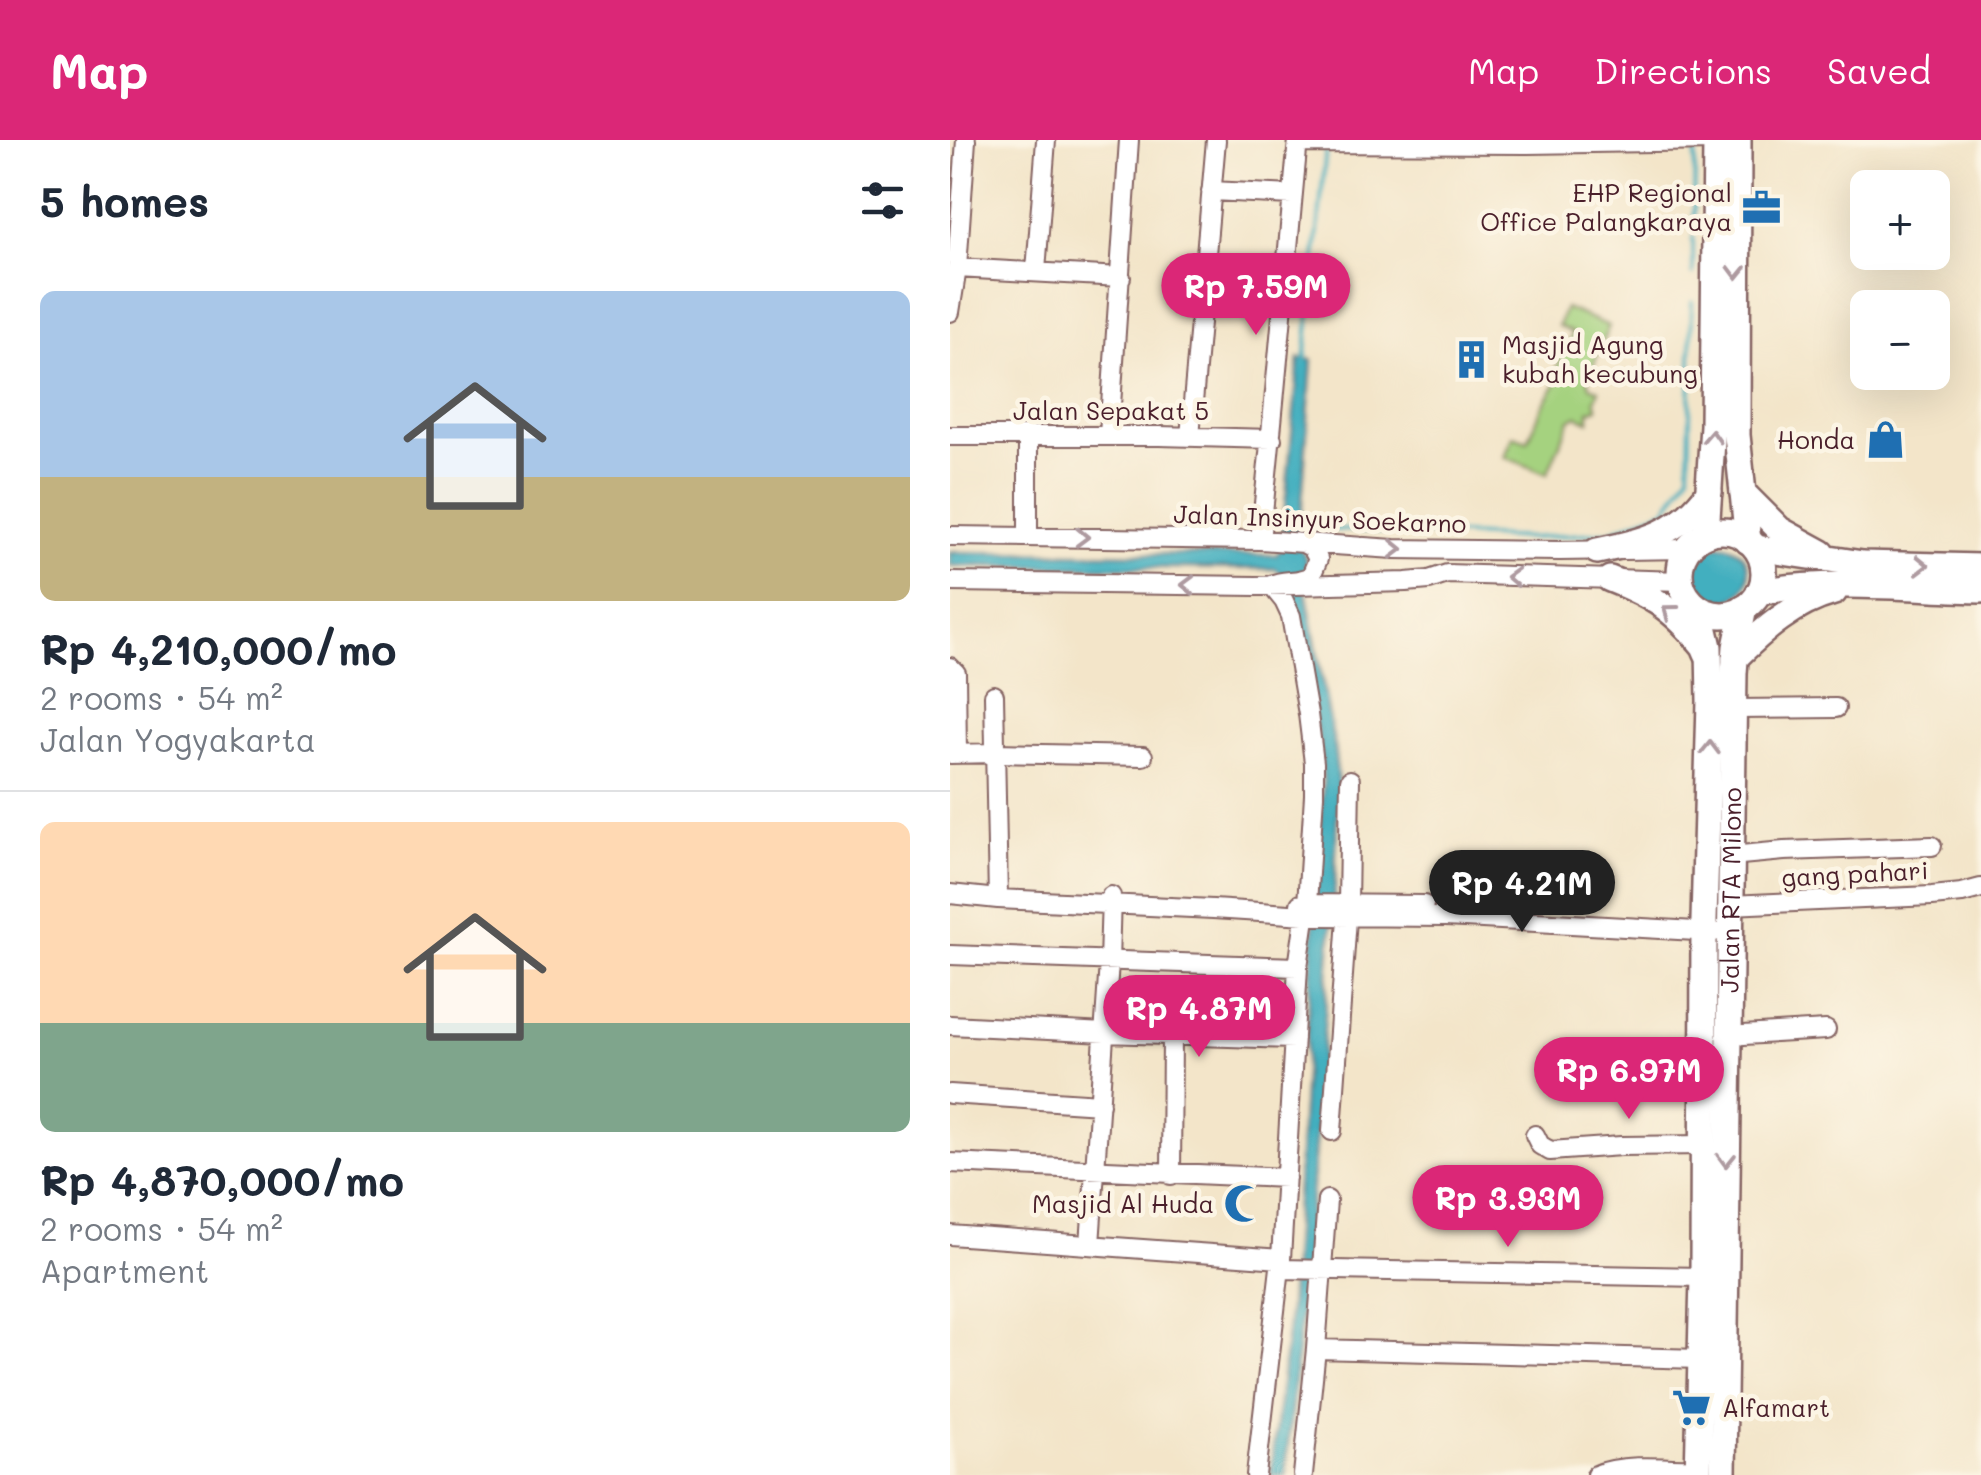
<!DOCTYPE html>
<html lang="en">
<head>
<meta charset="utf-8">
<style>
	body { margin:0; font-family:Mali,sans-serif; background:#f2f2f3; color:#1f2937; height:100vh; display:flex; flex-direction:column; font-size:38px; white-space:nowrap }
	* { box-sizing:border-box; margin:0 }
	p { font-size:32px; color:#747a83 }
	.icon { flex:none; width:55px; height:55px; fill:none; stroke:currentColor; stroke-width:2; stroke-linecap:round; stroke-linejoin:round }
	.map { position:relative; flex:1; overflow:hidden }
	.details { display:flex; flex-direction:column; background:#fff; width:950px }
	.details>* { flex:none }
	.controls { position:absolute; left:900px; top:30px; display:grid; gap:20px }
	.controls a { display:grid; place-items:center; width:100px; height:100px; border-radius:15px; background:#fff; box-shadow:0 10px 40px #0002; font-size:50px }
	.price { position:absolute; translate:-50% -85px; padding:0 22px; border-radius:35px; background:#db2777; color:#fff; font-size:32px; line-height:65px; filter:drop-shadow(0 2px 5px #0008) }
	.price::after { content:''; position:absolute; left:50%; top:60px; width:30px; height:22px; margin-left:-15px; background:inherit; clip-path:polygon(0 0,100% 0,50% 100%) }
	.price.current { background:#222; color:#fff }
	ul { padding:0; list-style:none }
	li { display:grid; align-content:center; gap:20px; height:530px; padding:0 40px }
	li+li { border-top:2px solid #e0e1e3 }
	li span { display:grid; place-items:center; height:310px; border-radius:15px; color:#555 }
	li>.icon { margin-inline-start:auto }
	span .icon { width:180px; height:180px; fill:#fffc; stroke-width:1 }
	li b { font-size:42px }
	h2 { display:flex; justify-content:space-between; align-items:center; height:120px; padding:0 40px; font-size:42px }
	header { display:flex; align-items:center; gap:60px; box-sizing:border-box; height:140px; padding:0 50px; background:#db2777; color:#fff }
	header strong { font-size:48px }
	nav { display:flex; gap:55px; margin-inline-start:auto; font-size:35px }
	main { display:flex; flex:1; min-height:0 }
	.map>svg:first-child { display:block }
	.green { fill:#a5d27f; stroke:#787855; stroke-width:2.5 }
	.water { fill:#42afbf; stroke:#466775; stroke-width:2.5 }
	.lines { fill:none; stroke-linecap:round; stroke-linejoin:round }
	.stream { stroke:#42afbf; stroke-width:4 }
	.minor-casing { stroke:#856462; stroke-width:22 }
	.highway-casing { stroke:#856462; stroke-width:30 }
	.minor { stroke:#fff; stroke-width:18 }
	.highway { stroke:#fff; stroke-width:25 }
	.oneway { stroke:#ae9aa0 }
	.labels { text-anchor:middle; stroke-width:9; stroke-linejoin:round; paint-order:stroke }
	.poi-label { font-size:25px; fill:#4a1f2b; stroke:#fcf5e5; text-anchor:end }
	.street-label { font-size:25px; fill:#4a1f2b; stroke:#fcf5e5 }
</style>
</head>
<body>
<header>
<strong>Map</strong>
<nav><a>Map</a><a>Directions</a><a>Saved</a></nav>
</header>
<main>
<section class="details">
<h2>5 homes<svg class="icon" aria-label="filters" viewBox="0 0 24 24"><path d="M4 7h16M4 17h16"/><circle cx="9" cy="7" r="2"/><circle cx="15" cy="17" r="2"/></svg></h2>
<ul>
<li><span style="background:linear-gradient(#a9c7e8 60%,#c2b280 0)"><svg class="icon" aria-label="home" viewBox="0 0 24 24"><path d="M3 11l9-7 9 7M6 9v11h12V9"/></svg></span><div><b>Rp 4,210,000/mo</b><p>2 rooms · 54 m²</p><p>Jalan Yogyakarta</p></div></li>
<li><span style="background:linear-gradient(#ffd9b3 65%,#7fa58c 0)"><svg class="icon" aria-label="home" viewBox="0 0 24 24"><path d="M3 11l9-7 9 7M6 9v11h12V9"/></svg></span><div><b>Rp 4,870,000/mo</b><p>2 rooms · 54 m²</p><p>Apartment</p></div></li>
</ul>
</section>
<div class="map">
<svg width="1031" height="1335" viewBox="0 0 1031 1335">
	<rect width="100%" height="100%" fill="#fcf5e5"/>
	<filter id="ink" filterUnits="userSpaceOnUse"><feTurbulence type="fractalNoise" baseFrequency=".01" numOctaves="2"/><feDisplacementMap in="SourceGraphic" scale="20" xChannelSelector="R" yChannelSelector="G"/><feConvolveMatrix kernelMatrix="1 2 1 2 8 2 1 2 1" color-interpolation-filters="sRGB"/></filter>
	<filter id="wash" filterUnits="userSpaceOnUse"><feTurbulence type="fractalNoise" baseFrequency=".0048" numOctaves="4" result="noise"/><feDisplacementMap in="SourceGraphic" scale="40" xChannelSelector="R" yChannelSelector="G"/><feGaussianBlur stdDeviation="2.25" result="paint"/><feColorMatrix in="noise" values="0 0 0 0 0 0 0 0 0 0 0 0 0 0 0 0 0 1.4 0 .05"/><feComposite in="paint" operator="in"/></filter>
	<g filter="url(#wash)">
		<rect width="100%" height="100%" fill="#f3e5c9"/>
		<!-- green -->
		<path class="green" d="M615,168L659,186L638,239L640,246L649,250L645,260L648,268L639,271V281L627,276L620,280L597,334L555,317L563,296L578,301L592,267L607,243V227L623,193L608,186Z"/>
		<!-- water -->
		<path class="water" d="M349,218L362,220L349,408C358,416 357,424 353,434L384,604L388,644L385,746L357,1113L335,1335H320L338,1185L373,641L369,603L333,434L325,429L0,426V412L326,415L331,409Z
			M743 433a28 28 0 1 1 56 0a28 28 0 1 1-56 0Z"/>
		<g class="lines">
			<!-- stream -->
			<path class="stream" d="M744,77L745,12
				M743,134V97
				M355,222L376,8
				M350,388L582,398L659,392L716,369L739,334L742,162"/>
		</g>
	</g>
	<g filter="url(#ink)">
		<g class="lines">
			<defs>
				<path id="minor" d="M348,3L578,4L766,1
					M261,51L342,55
					M7,128L171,137
					M86,131L96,0
					M0,172L7,128L16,0
					M159,295L179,0
					M0,296H209L322,299
					M240,297L266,0
					M0,396L310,400L444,409L610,411L737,409
					M78,396V295
					M310,400C325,267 335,134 348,0
					M0,442L306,446L456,442L479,440L497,434L731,441
					M0,527L6,533L7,614
					M44,555L48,759
					M783,569L886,568
					M0,614L46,613L193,616
					M780,716L834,711L982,706
					M0,754L48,759L263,769L370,776L496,777L764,792
					M350,764L474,765
					M780,765L982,756L1012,753L1031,748
					M0,815L348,827
					M0,885L155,893L344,899
					M777,896L876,890
					M0,954L150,964
					M382,991L398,764L400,640
					M585,995L590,1005L600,1011L671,1006L754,1005
					M0,1023L336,1038
					M221,1035L222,895
					M0,1095L331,1119
					M140,1105L159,822L161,756
					M330,1129L753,1137
					M366,1209L751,1219
					M306,1335L331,1119L348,827L357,764L364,655V623L358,574L341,476L334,461L321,445C334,439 349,443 361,436L368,419L362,408L353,403
					M353,1335L366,1209L377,1060
					M646,1335C672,1323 719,1328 748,1329"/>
				<g id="highway">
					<path d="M788,0L787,295L798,401"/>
					<path d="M793,353L830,390L872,413"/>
					<circle cx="772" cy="433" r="42"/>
					<path d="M756,394L763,285L766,0"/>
					<path d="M806,408L913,424L1031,427"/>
					<path d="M647,411C695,401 729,394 759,352"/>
					<path d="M660,439C705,457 723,469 754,506L757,513"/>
					<path d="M809,452C881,439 958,448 1031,450"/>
					<path d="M785,518C814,489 844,463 884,452"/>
					<path d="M748,1335L753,1137L754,780L760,561L759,507L750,469"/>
					<path id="s1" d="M773,1335L784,533L786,507L794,468"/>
				</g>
			</defs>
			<!-- minor casing -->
			<use href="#minor" class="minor-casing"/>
			<!-- highway casing -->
			<use href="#highway" class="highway-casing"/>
			<!-- minor -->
			<use href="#minor" class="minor"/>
			<!-- highway -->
			<use href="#highway" class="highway"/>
		</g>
		<!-- one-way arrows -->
		<defs><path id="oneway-chevron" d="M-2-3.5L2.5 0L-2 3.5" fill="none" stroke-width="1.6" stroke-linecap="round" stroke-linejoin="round" transform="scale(2.5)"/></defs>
		<g class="oneway">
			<use href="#oneway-chevron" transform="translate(787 132) rotate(91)"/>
			<use href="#oneway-chevron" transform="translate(762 297) rotate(-87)"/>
			<use href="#oneway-chevron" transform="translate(132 397) rotate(1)"/>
			<use href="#oneway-chevron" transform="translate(446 409) rotate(1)"/>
			<use href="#oneway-chevron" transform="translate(972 425) rotate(1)"/>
			<use href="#oneway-chevron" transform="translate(563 437) rotate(-178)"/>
			<use href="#oneway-chevron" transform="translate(238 445) rotate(-179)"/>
			<use href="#oneway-chevron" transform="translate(719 471) rotate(-143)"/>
			<use href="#oneway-chevron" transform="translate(760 608) rotate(-89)"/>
			<use href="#oneway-chevron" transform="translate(776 1020) rotate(91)"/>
		</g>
	</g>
	<!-- icons -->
	<defs>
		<symbol id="office-bare" viewBox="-9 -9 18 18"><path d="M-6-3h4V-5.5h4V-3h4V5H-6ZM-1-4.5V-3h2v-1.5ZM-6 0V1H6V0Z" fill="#1f6fb2" stroke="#fcf5e5" stroke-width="2.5" paint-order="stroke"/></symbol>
		<symbol id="building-bare" viewBox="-9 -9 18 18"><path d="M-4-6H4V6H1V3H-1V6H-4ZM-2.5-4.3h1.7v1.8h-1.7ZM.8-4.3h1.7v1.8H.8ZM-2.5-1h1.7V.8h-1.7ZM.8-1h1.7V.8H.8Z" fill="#1f6fb2" stroke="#fcf5e5" stroke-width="2.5" paint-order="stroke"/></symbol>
		<symbol id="shop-bare" viewBox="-9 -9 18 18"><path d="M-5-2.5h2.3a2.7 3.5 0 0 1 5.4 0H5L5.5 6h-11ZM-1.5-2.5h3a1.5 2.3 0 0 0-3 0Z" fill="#1f6fb2" stroke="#fcf5e5" stroke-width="2.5" paint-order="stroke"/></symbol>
		<symbol id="mosque-bare" viewBox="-9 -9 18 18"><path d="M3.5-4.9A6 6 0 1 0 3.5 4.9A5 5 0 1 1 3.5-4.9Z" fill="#1f6fb2" stroke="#fcf5e5" stroke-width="2.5" paint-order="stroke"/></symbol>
		<symbol id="supermarket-bare" viewBox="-9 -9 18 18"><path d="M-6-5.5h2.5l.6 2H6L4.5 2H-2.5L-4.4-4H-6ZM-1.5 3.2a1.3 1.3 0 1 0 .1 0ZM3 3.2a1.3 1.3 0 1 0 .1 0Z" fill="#1f6fb2" stroke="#fcf5e5" stroke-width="2.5" paint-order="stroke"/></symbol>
	</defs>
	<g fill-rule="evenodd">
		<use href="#office-bare" x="784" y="40" width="55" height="55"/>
		<use href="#building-bare" x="494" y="192" width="55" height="55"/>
		<use href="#shop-bare" x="908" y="272" width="55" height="55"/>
		<use href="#mosque-bare" x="266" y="1036" width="55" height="55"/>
		<use href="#supermarket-bare" x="714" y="1240" width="55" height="55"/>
	</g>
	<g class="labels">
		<!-- poi labels -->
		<g class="poi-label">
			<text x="782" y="62">EHP Regional<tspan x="782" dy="29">Office Palangkaraya</tspan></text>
			<text x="552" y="214" text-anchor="start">Masjid Agung<tspan x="552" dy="29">kubah kecubung</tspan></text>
			<text x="905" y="309">Honda</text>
			<text x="264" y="1073">Masjid Al Huda</text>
			<text x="772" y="1277" text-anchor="start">Alfamart</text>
		</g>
		<!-- street labels -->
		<g class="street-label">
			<text x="161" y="280">Jalan Sepakat 5</text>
			<text transform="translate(370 379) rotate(2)" y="9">Jalan Insinyur Soekarno</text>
			<text transform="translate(905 734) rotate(-3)" y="9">gang pahari</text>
			<text dy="9" stroke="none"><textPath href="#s1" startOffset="585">Jalan RTA Milono</textPath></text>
		</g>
	</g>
</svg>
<div class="controls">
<a>+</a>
<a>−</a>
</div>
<b class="price" style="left:306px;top:198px">Rp 7.59M</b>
<b class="price current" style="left:572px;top:795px">Rp 4.21M</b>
<b class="price" style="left:249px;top:920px">Rp 4.87M</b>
<b class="price" style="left:679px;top:982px">Rp 6.97M</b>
<b class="price" style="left:558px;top:1110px">Rp 3.93M</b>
</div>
</main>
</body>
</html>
